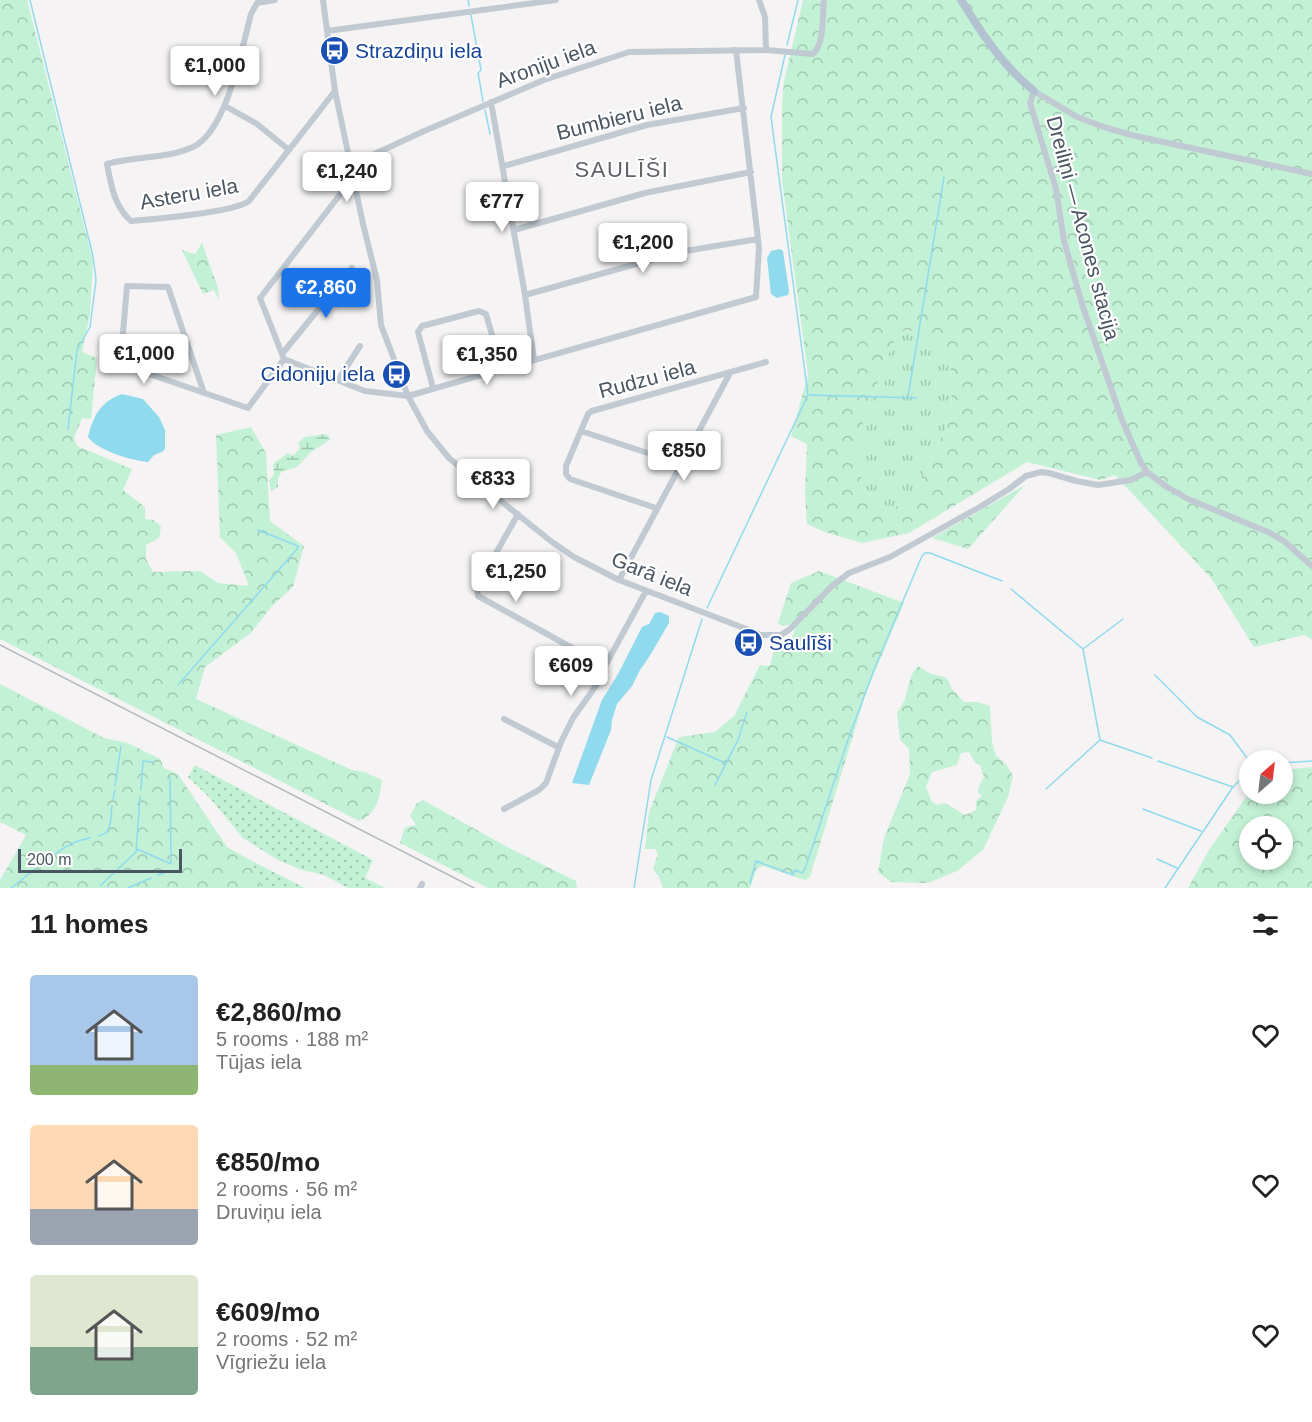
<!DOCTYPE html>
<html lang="en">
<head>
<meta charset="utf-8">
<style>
	body { margin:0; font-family:Helvetica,sans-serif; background:#f6f6f6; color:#222; height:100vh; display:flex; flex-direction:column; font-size:22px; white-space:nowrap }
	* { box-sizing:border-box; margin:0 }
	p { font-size:20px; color:#767676 }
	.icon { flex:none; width:33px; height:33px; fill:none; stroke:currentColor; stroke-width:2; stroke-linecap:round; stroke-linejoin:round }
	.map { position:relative; height:888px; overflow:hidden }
	.side { display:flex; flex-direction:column; background:#fff; flex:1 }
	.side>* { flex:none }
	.needle { width:39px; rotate:28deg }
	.fabs { position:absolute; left:1239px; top:750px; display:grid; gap:12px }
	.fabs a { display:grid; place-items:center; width:54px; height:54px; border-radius:50%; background:#fff; box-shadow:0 3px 9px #0003; font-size:30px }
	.scale { position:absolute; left:18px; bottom:15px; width:164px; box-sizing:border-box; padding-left:6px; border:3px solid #4a5661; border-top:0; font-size:16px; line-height:21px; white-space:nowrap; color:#4a5661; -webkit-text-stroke:4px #fff; paint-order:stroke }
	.price { position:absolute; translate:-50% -51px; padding:0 14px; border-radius:6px; background:#fff; color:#222; font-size:20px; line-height:39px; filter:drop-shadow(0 2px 3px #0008) }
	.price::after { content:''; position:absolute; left:50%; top:36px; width:18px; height:14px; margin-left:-9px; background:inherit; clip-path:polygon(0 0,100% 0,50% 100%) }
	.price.active { background:#1a73e8; color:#fff }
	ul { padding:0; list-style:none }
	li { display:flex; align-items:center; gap:18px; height:150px; padding:0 30px }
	li span { display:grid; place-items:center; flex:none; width:168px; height:120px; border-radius:6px; color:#555 }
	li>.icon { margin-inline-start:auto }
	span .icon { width:72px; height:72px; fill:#fffc; stroke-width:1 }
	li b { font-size:26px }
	h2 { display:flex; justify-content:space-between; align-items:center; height:72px; padding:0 30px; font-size:26px }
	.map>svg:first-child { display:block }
	.grass { fill:url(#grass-tufts) }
	.forest { fill:url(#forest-crowns); fill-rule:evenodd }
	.wetland { fill:url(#wetland-marsh) }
	.garden { fill:url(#garden-dots) }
	.water { fill:#90daee }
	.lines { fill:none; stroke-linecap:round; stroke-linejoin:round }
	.stream { stroke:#90daee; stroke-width:1.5 }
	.minor { stroke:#c1cad2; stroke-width:6 }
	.major { stroke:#b3c2d1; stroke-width:8 }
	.rail { stroke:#b5b8bd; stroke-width:1.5 }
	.labels { text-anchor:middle; stroke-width:4.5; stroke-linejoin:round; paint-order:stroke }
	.transit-label { font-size:21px; fill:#164399; stroke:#fff; text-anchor:start }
	.street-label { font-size:21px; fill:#4a5661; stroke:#fff }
	.neighbourhood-label { font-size:22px; letter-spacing:1.5px; fill:#5f6368; stroke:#fff }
</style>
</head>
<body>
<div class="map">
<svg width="1312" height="888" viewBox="0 0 1312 888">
	<defs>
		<pattern id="grass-tufts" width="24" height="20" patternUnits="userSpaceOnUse" patternTransform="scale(1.5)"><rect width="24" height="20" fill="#c3f1d5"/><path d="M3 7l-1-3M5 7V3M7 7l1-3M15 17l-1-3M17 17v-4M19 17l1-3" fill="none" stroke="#a0c6b0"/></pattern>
		<pattern id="forest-crowns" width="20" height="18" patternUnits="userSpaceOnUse" patternTransform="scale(1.5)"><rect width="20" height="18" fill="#c3f1d5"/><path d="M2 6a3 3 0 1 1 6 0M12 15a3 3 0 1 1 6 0" fill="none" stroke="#a0c6b0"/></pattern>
		<pattern id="wetland-marsh" width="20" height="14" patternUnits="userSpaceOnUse" patternTransform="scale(1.5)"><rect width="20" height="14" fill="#c3f1d5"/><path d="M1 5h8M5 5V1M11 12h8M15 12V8" fill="none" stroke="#a0c6b0"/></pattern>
		<pattern id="garden-dots" width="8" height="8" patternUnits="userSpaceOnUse" patternTransform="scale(1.5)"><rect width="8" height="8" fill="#c3f1d5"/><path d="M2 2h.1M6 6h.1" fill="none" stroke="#a0c6b0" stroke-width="1.8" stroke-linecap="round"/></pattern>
	</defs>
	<rect width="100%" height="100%" fill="#f5f3f3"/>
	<!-- grass -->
	<path class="grass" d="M906,329L934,338L950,350L952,415L910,501L890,509L879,506L864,489L855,455L863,422L887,357L896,338Z"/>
	<!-- forest -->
	<path class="forest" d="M0,0H27L93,261L90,314L82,352L97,358L91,419L82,418L74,438L77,446L132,469L123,490L145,507V519L153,520L161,526L159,538L146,545V559L153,572L200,571L218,583L249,586L236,553L220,537L216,435L251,427L266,453L270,521L304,546L293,587L271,607L252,632L205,667L196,699L352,770L364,772L382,780C380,797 377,814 359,821L0,639Z
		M803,0H1312V639L1304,635L1254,647L1211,578L1115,475L1100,480L1027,462L909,533L862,543L825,532L807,524L805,494L807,444L791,436L808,375L782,180V105L784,81ZM906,329L934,338L950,350L952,415L910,501L890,509L879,506L864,489L855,455L863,422L887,357L896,338Z
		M202,243L218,288L219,300L214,290L203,294L182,250L195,254Z
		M1025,485L968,549L932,538Z
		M819,571L904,603L866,693L810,877L805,880L763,866L757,868L750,888H663L659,877L653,869L658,854L655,849H645L649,812L679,737L715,732L734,716L760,665L770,666L774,649L770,643L790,641L795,630L792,624L782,626L778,623L791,583Z
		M918,666L929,673L947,678L952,689L964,702H977L990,706L992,742L996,756L1006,764L1013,776L1008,797L983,850L957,871L928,883L891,882L878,872L884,838L910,774L909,749L900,740L897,712C912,695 904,681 918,666ZM969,752L976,764L980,765L984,777L978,788V793L982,795L976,801V810L965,815L945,803L937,805L932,802L926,787L932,772L957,765L961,753Z
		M0,684L104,738L128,743L160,759L164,768L178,774L227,847L250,860L261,881L260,888H0V880L26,835L0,822Z
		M1312,767V888H1188L1209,850L1249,793L1282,794L1283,770ZM1250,826H1282V860H1250Z
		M423,800L509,848L576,881L577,888H488L400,843L405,827L416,825L410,816L416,804Z"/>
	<!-- wetland -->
	<path class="wetland" d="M326,434L331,439L311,452L297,467L281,472L278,479V487L271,491L269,480L274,475L273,464L288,453L293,456L300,448L298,443L304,437Z"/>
	<!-- garden -->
	<path class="garden" d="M195,765L373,860L365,878L385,888H348L324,875L302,870L278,860L243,838L209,797L188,777Z
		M250,860L305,888H260L261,881Z"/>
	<!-- water -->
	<path class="water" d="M780,249L783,251L789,291L788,295L777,298L771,294L767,258L771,251Z
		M122,394L143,399L159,417L165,430V449L162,452L154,455L148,462C131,460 98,451 88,437C93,416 101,401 122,394Z
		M660,612L669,616V623L649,657L640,670L632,686L617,704L612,720L611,730L589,785L572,783L602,700L618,674L642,627L649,624L655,613Z"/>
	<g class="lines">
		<!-- stream -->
		<path class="stream" d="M30,0L93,256L96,280L90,327L77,350L68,429
			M468,0L469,6
			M471,15L481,70L478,73L483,101
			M787,45L798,0
			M485,110L490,134
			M810,395L917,398
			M908,397L944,177
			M1011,589L1083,649L1100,740
			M707,608L808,395L771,117L785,55
			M1083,649L1123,619
			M1155,675L1197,717L1230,735L1250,762
			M178,685L297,549L298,546L258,530
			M667,737L725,763
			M1158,761L1233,787
			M1282,763L1312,761
			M715,785L738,740L747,712
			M115,786L121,746
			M1046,789L1100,740L1152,758
			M141,790L143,761L153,762
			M113,799L115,790
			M1143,809L1201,831
			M98,836C113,834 110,819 112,806
			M137,849L171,864L170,777
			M1157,859L1177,868
			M40,866C58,852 68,842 90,838
			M158,875L169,871
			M750,883L756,861L793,875L795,870L802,873L805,869L850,734L875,667L922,556L925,553H930L1002,581
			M100,886L136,852L140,796
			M11,888L35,869
			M128,888L151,878
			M634,888L651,780L702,619
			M1165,888L1233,787L1250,770"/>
		<!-- minor -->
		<path class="minor" d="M275,0L257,3L251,14C242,47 227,131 193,147C167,159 135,156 107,164C111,185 114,206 131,221C155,219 232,213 249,201L335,91
			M323,0L335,91L363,224L377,280L381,325L408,396L427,431L449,458L481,485L552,542L574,557L619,580L749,630L761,635H781L790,629L832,586L849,573L890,557L978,508L1009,489L1026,476L1041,472L1049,473L1076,481L1098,485L1131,480L1147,472
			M759,0L765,17L766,50
			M327,31L556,0
			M491,102L525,295L534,360
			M225,106L257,124L289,150
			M351,165L422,132L544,80L629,52L766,50L813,54C825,43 822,16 824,0
			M504,166L647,125L744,108
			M1312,174L1131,135L1104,127L1077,117L1034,91L1030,103L1056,189L1064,241L1082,304L1122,420L1141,463L1147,472L1167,487L1188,499L1268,532L1284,541L1312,566
			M514,230L645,193L751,172
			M525,295L679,252L758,239
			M282,354L352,268
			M284,359L260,298L342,192
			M338,380L360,346
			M433,388L418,332L422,326L479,311L486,314L502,369
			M204,393L168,287L127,286L121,356L129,367L248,408L284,359L365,391L408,396L756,297L759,248L736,50
			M581,431L681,464
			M656,508L570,479L566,474V466L588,414L592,411L766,362
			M518,514L477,587L478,596L605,666
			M619,580L730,373
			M504,719L558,747
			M504,809L539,790L546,783L561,742L573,718L600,680L605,666L646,591
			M420,888L422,884"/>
		<!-- major -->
		<path class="major" d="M961,0C982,34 1002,65 1034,91"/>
		<!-- rail -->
		<path class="rail" d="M0,645L474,888"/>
	</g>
	<!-- icons -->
	<defs>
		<symbol id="bus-disc" viewBox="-11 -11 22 22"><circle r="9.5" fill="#1a4fb4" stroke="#fff"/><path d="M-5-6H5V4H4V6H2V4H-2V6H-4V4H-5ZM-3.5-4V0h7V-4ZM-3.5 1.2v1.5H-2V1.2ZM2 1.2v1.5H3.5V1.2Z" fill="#fff"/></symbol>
	</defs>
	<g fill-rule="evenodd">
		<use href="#bus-disc" x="318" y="34" width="33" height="33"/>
		<use href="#bus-disc" x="380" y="358" width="33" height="33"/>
		<use href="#bus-disc" x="732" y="626" width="33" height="33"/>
	</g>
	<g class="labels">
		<!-- transit labels -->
		<g class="transit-label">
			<text x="355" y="58">Strazdiņu iela</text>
			<text x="375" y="381" text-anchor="end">Cidoniju iela</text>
			<text x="769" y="650">Saulīši</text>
		</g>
		<!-- street labels -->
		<g class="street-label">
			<text transform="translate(546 64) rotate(-20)" y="7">Aroniju iela</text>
			<text transform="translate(619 118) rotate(-14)" y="7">Bumbieru iela</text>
			<text transform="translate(189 194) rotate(-10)" y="7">Asteru iela</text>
			<text transform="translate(1083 228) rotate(75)" y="7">Dreiliņi — Acones stacija</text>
			<text transform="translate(647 379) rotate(-15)" y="7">Rudzu iela</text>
			<text transform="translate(652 574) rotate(22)" y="7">Garā iela</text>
		</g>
		<!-- neighbourhood labels -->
		<g class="neighbourhood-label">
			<text x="622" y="177">SAULĪŠI</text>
		</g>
	</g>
</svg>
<div class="fabs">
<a><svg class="needle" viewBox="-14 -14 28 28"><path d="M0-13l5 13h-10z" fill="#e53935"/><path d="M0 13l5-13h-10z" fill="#767676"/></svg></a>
<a><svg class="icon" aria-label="locate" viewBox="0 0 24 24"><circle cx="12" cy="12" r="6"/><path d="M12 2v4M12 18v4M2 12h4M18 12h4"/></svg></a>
</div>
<div class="scale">200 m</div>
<b class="price" style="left:215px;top:97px">€1,000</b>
<b class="price" style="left:347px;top:203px">€1,240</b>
<b class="price" style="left:502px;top:233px">€777</b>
<b class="price" style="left:643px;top:274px">€1,200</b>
<b class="price active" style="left:326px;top:319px">€2,860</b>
<b class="price" style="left:144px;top:385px">€1,000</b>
<b class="price" style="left:487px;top:386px">€1,350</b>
<b class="price" style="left:684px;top:482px">€850</b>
<b class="price" style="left:493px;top:510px">€833</b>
<b class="price" style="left:516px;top:603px">€1,250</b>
<b class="price" style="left:571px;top:697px">€609</b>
</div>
<section class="side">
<h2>11 homes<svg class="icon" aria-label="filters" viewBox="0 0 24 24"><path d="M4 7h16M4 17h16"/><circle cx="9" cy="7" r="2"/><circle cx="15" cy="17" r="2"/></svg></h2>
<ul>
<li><span style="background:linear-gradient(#a9c7e8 75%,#8fb573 0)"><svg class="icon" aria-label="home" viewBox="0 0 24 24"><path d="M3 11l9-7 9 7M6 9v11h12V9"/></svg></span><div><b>€2,860/mo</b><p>5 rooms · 188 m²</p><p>Tūjas iela</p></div><svg class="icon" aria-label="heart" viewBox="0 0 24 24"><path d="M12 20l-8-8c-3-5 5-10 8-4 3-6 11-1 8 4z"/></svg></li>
<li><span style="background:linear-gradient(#ffd9b3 70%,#9aa5b1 0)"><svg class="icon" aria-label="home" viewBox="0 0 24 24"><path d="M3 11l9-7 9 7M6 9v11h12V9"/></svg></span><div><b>€850/mo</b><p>2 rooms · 56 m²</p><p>Druviņu iela</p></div><svg class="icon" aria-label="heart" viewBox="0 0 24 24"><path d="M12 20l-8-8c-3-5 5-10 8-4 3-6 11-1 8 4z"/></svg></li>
<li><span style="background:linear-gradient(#dfe7d0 60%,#7fa58c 0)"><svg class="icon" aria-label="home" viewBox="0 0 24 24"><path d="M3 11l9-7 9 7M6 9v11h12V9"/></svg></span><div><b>€609/mo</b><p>2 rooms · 52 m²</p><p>Vīgriežu iela</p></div><svg class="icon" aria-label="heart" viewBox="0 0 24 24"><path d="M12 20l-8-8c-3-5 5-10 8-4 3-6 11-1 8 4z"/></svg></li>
</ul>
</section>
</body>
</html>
